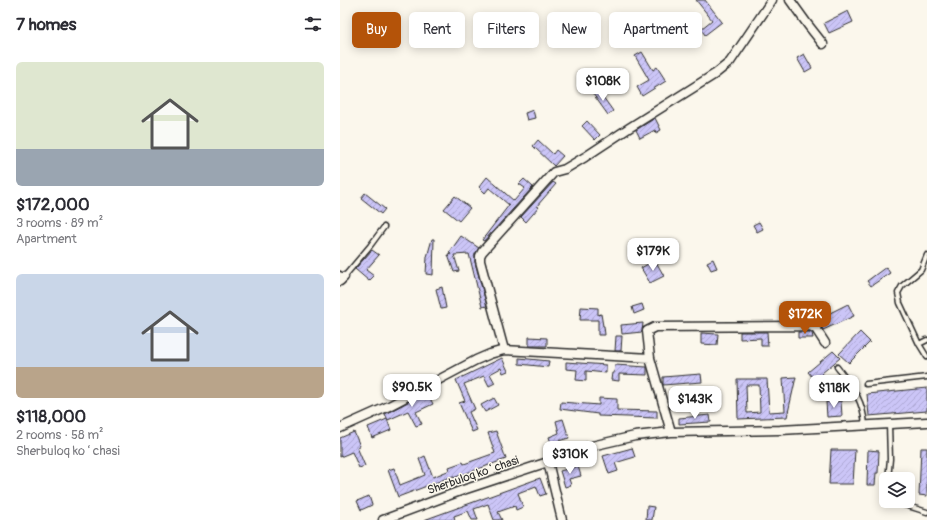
<!DOCTYPE html>
<html lang="en">
<head>
<meta charset="utf-8">
<style>
	body { margin:0; font-family:Pangolin,sans-serif; background:#f2f2f3; color:#2b2b33; height:100vh; display:flex; flex-direction:column; font-size:15px; white-space:nowrap }
	* { box-sizing:border-box; margin:0 }
	p { font-size:13px; color:#7c7c81 }
	.icon { flex:none; width:22px; height:22px; fill:none; stroke:currentColor; stroke-width:2; stroke-linecap:round; stroke-linejoin:round }
	.map { position:relative; flex:1; overflow:hidden }
	.details { display:flex; flex-direction:column; background:#fff; width:340px }
	.details>* { flex:none }
	.top-card { position:absolute; left:12px; top:12px; width:380px; height:36px; display:flex; gap:8px }
	.controls { position:absolute; left:539px; top:472px; display:grid; gap:8px }
	.controls a { display:grid; place-items:center; width:36px; height:36px; border-radius:6px; background:#fff; box-shadow:0 2px 10px #0003; font-size:20px }
	.price { position:absolute; translate:-50% -34px; padding:0 9px; border-radius:8px; background:#fff; color:#222; font-size:13px; line-height:26px; filter:drop-shadow(0 1px 2px #0008) }
	.price::after { content:''; position:absolute; left:50%; top:24px; width:12px; height:9px; margin-left:-6px; background:inherit; clip-path:polygon(0 0,100% 0,50% 100%) }
	.price.active { background:#b45309; color:#fff }
	ul { padding:0; list-style:none }
	li { display:grid; align-content:center; gap:8px; height:212px; padding:0 16px }
	li span { display:grid; place-items:center; height:124px; border-radius:6px; color:#555 }
	li>.icon { margin-inline-start:auto }
	span .icon { width:72px; height:72px; fill:#fffc; stroke-width:1 }
	li b { font-size:17px }
	h2 { display:flex; justify-content:space-between; align-items:center; height:48px; padding:0 16px; font-size:17px }
	.chip { padding:0 14px; border-radius:6px; background:#fff; box-shadow:0 2px 10px #0003; font-size:14px; line-height:36px }
	.chip.active { background:#b45309; color:#fff }
	main { display:flex; flex:1; min-height:0 }
	.map>svg:first-child { display:block }
	.building { fill:url(#building-hatch); stroke:#2b2b2b; fill-rule:evenodd }
	.lines { fill:none; stroke-linecap:round; stroke-linejoin:round }
	.service-casing { stroke:#2b2b2b; stroke-width:7 }
	.minor-casing { stroke:#2b2b2b; stroke-width:11 }
	.service { stroke:#fbf7ec; stroke-width:4 }
	.minor { stroke:#fbf7ec; stroke-width:8 }
	.labels { text-anchor:middle; stroke-width:3; stroke-linejoin:round; paint-order:stroke }
	.street-label { font-size:12px; fill:#2b2b2b; stroke:#fbf7ec }
</style>
</head>
<body>
<main>
<section class="details">
<h2>7 homes<svg class="icon" aria-label="filters" viewBox="0 0 24 24"><path d="M4 7h16M4 17h16"/><circle cx="9" cy="7" r="2"/><circle cx="15" cy="17" r="2"/></svg></h2>
<ul>
<li><span style="background:linear-gradient(#dfe7d0 70%,#9aa5b1 0)"><svg class="icon" aria-label="home" viewBox="0 0 24 24"><path d="M3 11l9-7 9 7M6 9v11h12V9"/></svg></span><div><b>$172,000</b><p>3 rooms · 89 m²</p><p>Apartment</p></div></li>
<li><span style="background:linear-gradient(#c9d6e8 75%,#b9a48a 0)"><svg class="icon" aria-label="home" viewBox="0 0 24 24"><path d="M3 11l9-7 9 7M6 9v11h12V9"/></svg></span><div><b>$118,000</b><p>2 rooms · 58 m²</p><p>Sherbuloq koʻchasi</p></div></li>
</ul>
</section>
<div class="map">
<svg width="587" height="520" viewBox="0 0 587 520">
	<defs>
		<pattern id="building-hatch" width="6" height="6" patternUnits="userSpaceOnUse"><rect width="6" height="6" fill="#cbc5f7"/><path d="M-1 1l2-2M0 6l6-6M5 7l2-2" fill="none" stroke="#aea9d4"/></pattern>
	</defs>
	<rect width="100%" height="100%" fill="#fbf7ec"/>
	<filter id="ink" filterUnits="userSpaceOnUse"><feTurbulence type="fractalNoise" baseFrequency=".025" numOctaves="2"/><feDisplacementMap in="SourceGraphic" scale="8" xChannelSelector="R" yChannelSelector="G"/><feConvolveMatrix kernelMatrix="1 2 1 2 8 2 1 2 1" color-interpolation-filters="sRGB"/></filter>
	<g filter="url(#ink)">
		<!-- building -->
		<path class="building" d="M356,0H365L382,22L365,35L361,29L372,20Z
			M508,11L513,22L489,33L484,23Z
			M302,52L313,70L317,67L326,81L302,96L297,87L309,80L295,56Z
			M464,54L472,68L465,72L457,58Z
			M258,90L273,111L268,115L253,94Z
			M193,110L195,118L187,120L185,113Z
			M315,118L321,130L316,133L315,130L300,138L296,130Z
			M247,121L260,135L255,140L242,126Z
			M198,140L213,154L216,150L223,156L214,166L193,146Z
			M147,177L174,201L185,188L179,184L184,179L193,187L144,241L142,240L169,205L149,188L145,193L139,187Z
			M213,182L216,184L197,206L199,207L186,222L181,217Z
			M25,193L45,209L41,214L21,198Z
			M115,196L130,208L119,221L104,209Z
			M419,222L423,229L417,232L413,225Z
			M121,236L139,248L135,254V262L147,306L142,307L129,254L114,255L119,271L114,272L108,255L111,254L109,253Z
			M92,239H94L93,275L86,274L87,257Z
			M32,250L39,255L26,270L34,276L29,281L15,269Z
			M373,259L377,268L371,270L367,262Z
			M315,260L324,276L310,283L301,268Z
			M546,267L550,273L531,286L527,281Z
			M102,287L106,308L101,309L96,289Z
			M302,304L304,310L294,314L292,307Z
			M508,304L514,316L483,330L478,319Z
			M241,307L258,308V315L261,314L263,326H264L265,335H258V320H240Z
			M303,323L302,332L282,334L281,325Z
			M400,332H427L428,346H421V338L400,339Z
			M458,332H469L472,333L473,338H458Z
			M520,332L530,342L509,363L499,354Z
			M361,333L378,334L377,345L361,344Z
			M276,336H282L281,351H275Z
			M189,337L207,338V346H189Z
			M493,351L500,358L482,373L490,383L482,389L468,372Z
			M162,358L168,371L163,373L161,368L150,374L155,383L149,386L144,376L124,384L135,409L129,412L137,430L132,432L119,403L125,401L116,380Z
			M179,358L209,361L208,367L179,364Z
			M226,362L266,365V373L246,371V381L236,380L237,370L226,369Z
			M275,365L307,367V375L279,374V381L271,380L272,373H274Z
			M361,374L362,382L323,385V377Z
			M456,377L447,417L398,419L397,379H427L429,412L445,411L443,378ZM406,385H419L420,412L407,413Z
			M587,388V411L529,416L527,394Z
			M87,392L93,404L76,412L82,424L76,426L68,411L48,420L45,414Z
			M154,398L158,405L145,412L141,405Z
			M259,398L277,399V410L317,411V418L258,416V414L220,409L221,402L259,405Z
			M501,401L502,416L487,417L486,402Z
			M370,415L371,422L339,424V418Z
			M47,419L51,430L32,438L28,427Z
			M223,419L229,438L211,443L209,437L219,433L216,421Z
			M156,431L166,459L113,478V476L58,497L48,470L54,468L60,485L85,475L79,459L85,456L93,477L110,470L109,467L123,462L124,464L155,453L148,433Z
			M14,432L20,446L17,447L25,466L19,468L12,452L0,457V438Z
			M292,448L295,457L275,463L278,471L269,474L263,456Z
			M581,448H587V496L579,495Z
			M491,450H515L513,484H489Z
			M528,450L539,451L538,473H536L535,485H527Z
			M238,466L241,476L229,479L231,485L225,487L220,471Z
			M200,478L206,494L200,496L196,486L178,493L183,507L176,510L175,506L158,512L162,520H154L148,504L134,509L138,520H132L128,511L114,516L115,520H84Z
			M29,496L32,505L21,510L17,501Z
			M307,506L314,507L312,520H306Z"/>
		<g class="lines">
			<defs>
				<path id="service" d="M587,255L581,270L562,286L558,293L560,303L579,344L587,357
					M0,274L4,277L30,246L44,227
					M579,344L587,340
					M497,367C512,387 523,399 525,425
					M526,384L587,377
					M548,479L550,459L549,424
					M552,501L587,512"/>
				<path id="minor" d="M450,0L468,25L483,44
					M0,281L4,277
					M164,350L140,261V256L142,252L214,172L225,169L245,157L289,128L375,74L390,62L432,0
					M310,358L307,331L315,327L470,326L476,329L485,343
					M0,428L49,406L136,360L150,354L164,350L310,358L331,432
					M208,462L222,520
					M43,520L123,490L208,462L243,448L295,436L331,432L440,430L587,422"/>
			</defs>
			<!-- service casing -->
			<use href="#service" class="service-casing"/>
			<!-- minor casing -->
			<use href="#minor" class="minor-casing"/>
			<!-- service -->
			<use href="#service" class="service"/>
			<!-- minor -->
			<use href="#minor" class="minor"/>
		</g>
	</g>
	<g class="labels">
		<!-- street labels -->
		<g class="street-label">
			<text transform="translate(133 475) rotate(-19)" y="4">Sherbuloq koʻchasi</text>
		</g>
	</g>
</svg>
<div class="controls">
<a><svg class="icon" aria-label="layers" viewBox="0 0 24 24"><path d="M12 4l9 5-9 5-9-5zM3 14l9 5 9-5"/></svg></a>
</div>
<b class="price" style="left:263px;top:102px">$108K</b>
<b class="price" style="left:313px;top:272px">$179K</b>
<b class="price active" style="left:465px;top:335px">$172K</b>
<b class="price" style="left:72px;top:408px">$90.5K</b>
<b class="price" style="left:494px;top:409px">$118K</b>
<b class="price" style="left:355px;top:420px">$143K</b>
<b class="price" style="left:230px;top:475px">$310K</b>
<div class="top-card">
<a class="chip active">Buy</a>
<a class="chip">Rent</a>
<a class="chip">Filters</a>
<a class="chip">New</a>
<a class="chip">Apartment</a>
</div>
</div>
</main>
</body>
</html>
